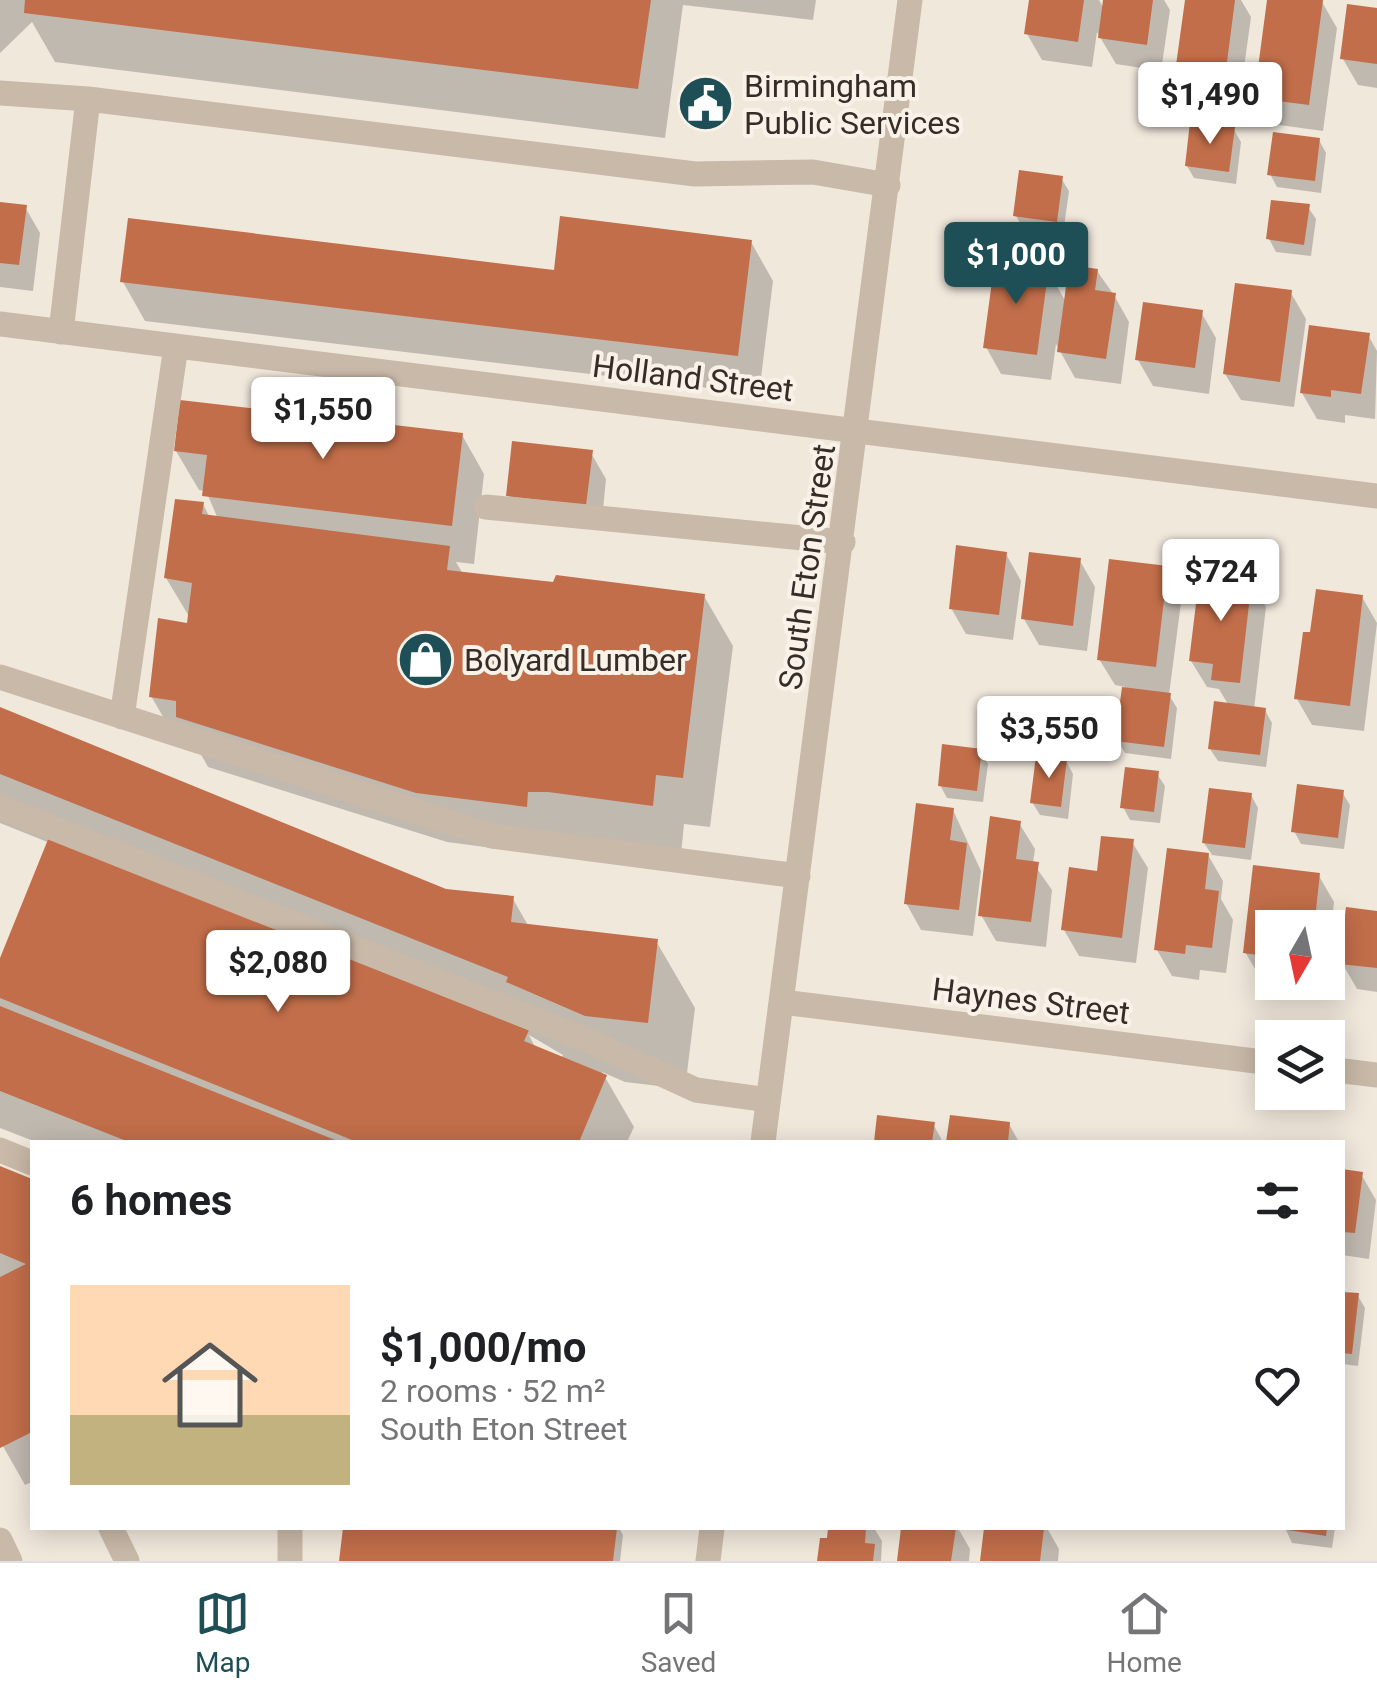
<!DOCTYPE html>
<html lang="en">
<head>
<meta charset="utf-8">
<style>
	body { margin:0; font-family:Roboto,sans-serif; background:#f2f2f2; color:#202124; height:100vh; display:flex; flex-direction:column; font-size:38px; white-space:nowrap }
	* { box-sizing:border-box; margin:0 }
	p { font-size:32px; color:#757577 }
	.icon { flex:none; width:55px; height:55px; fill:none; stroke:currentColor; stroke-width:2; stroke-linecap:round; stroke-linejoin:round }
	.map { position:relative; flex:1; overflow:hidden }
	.panel { position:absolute; left:30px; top:1140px; width:1315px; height:390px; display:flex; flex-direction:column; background:#fff; border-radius:0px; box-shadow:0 5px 25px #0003 }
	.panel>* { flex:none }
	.needle { width:65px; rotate:189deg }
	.fabs { position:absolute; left:1255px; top:910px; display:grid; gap:20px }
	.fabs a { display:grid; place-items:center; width:90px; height:90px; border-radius:0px; background:#fff; box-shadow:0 5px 25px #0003; font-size:50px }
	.price { position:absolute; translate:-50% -85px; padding:0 22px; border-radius:10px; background:#fff; color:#222; font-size:32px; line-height:65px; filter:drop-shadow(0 2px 5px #0008) }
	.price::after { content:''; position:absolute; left:50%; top:60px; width:30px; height:22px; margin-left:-15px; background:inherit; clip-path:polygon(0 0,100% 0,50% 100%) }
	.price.on { background:#1f4f56; color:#fff }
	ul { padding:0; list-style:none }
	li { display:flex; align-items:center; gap:30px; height:250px; padding:0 40px }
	li span { display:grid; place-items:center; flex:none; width:280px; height:200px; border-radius:0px; color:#555 }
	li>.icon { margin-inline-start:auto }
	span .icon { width:120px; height:120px; fill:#fffc; stroke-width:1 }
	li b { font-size:42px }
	h2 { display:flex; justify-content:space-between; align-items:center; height:120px; padding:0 40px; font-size:42px }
	.menu { display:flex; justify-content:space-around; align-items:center; height:140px; border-top:2px solid #e0e0e0; background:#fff; font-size:28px; color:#757577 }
	.menu a { display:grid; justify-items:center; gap:5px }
	.menu .on { color:#1f4f56 }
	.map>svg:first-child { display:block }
	.shadow { fill:#0003; fill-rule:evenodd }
	.building { fill:#c26e4a }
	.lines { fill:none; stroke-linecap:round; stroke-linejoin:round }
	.minor { stroke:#c9b9a8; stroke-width:25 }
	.labels { text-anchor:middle; stroke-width:8; stroke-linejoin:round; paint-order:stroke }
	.poi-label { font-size:32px; fill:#362d28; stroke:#f9f2e8; text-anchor:start }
	.street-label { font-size:32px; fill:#362d28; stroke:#f9f2e8 }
</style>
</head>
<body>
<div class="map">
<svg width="1377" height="1561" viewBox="0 0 1377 1561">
	<rect width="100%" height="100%" fill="#f1e8dc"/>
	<!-- shadow -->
	<path class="shadow" d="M0,0H816L813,20L683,5L665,138L55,62L32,22L0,53Z
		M1031,0H1099L1104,9L1105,0H1164L1170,10L1161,71L1116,64L1097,32L1092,67L1042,60L1027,34Z
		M1187,0H1241L1251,17L1237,119L1191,113L1175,86Z
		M1270,0L1322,2L1337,28L1323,131L1272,124L1257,98Z
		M1377,11V88L1358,85L1343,59Z
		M1234,130L1241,142L1236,184L1194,178L1187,166Z
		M1319,140L1326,153L1321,193L1277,187L1270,174Z
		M1061,178L1069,191L1063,234L1023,228L1016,216Z
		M0,204L25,207L40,233L33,291L0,287Z
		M1308,207L1316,219L1311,256L1276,252L1269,239Z
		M751,242L773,281L759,394L145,321L123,282L556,273Z
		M1047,269L1066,302L1097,271L1114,295L1129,322L1121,384L1075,378L1056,344L1051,380L1001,374L986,347Z
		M1291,293L1306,319L1294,407L1241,400L1225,374Z
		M1201,312L1216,338L1209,394L1153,386L1138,360Z
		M1368,335L1377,351L1375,419L1345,415V423L1317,419L1302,393Z
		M462,435L484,474L474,564L456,562L463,574L704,596L733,646L710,827L684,824L681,855L554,856L447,842L208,767L198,749L180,746L151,696L189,626L190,618L166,578L203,504L210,518L218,519L206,491L199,490L176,451Z
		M591,453L606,479L601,530L524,522L509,495Z
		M1006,554L1021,581L1013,640L966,634L951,608Z
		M1080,561L1095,587L1087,651L1039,645L1024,619Z
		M1167,568L1182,595L1169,695L1177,708L1171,759L1125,753L1118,741L1125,687L1115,685L1099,659Z
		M1251,580L1266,607L1254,709L1265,710L1272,723L1266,767L1218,761L1210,749L1229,706L1219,689L1207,687L1191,661Z
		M1362,597L1377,623L1364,731L1312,725L1297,699L1312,635Z
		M0,710L446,891L513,899L529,927L656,941L695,1008L685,1089L625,1082L602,1072L634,1127L627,1142H36L0,1128V964L50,843L0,823ZM529,1035L563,1055L561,1059L536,1049Z
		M980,751L988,764L983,802L947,798L940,785Z
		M1066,761L1073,774L1068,819L1040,815L1032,802Z
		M1157,774L1165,786L1160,823L1130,820L1123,807Z
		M1342,792L1350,805L1344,849L1301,844L1294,831Z
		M1251,795L1258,808L1251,860L1212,855L1204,843Z
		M953,810L981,871L973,936L921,930L906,903Z
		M1019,823L1035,849L1033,863L1052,890L1046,947L996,941L981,915Z
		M1132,842L1148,868L1136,963L1079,956L1064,930L1099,874Z
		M1208,855L1223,881L1221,899L1233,920L1226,973L1200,970L1199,980L1172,976L1157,950Z
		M1319,876L1334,902L1328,955V928H1272V980L1261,979L1245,952Z
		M1377,914V992L1357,989L1342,963Z
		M1274,982H1324L1322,999L1281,994Z
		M952,1117L1009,1124L1019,1142H949Z
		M879,1118L933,1124L943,1142H876Z
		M0,1168L32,1182V1482L25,1485L0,1441Z
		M1342,1172L1361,1174L1376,1200L1369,1259L1342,1255Z
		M1342,1294L1358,1296L1365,1308L1358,1366L1342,1364Z
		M346,1528H619L623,1535L620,1561H342Z
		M831,1528H874L882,1541L881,1561H820Z
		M903,1528H958L970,1549L969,1561H899Z
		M987,1528H1047L1059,1549L1058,1561H983Z
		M1285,1528H1335L1332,1548L1292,1543Z"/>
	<!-- building -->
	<path class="building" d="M25,0H651L638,89L24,13Z
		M1029,0H1084L1078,42L1024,34Z
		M1103,0H1153L1147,45L1098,38Z
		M1185,0H1235L1223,93L1173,87Z
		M1267,0H1323L1309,105L1254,98Z
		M1347,4L1377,8V64L1340,59Z
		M1190,122L1235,127L1229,172L1185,166Z
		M1273,132L1320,138L1315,181L1267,175Z
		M1019,170L1063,176L1057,222L1013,216Z
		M1271,200L1310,204L1304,245L1266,239Z
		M0,202L27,205L19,265L0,263Z
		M560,216L752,240L738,356L120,282L128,218L554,270Z
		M995,259L1049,266L1037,355L983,348Z
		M1069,265L1098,269L1095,290L1116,293L1106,359L1057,352Z
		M1235,283L1292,290L1280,382L1223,374Z
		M1143,302L1203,310L1195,368L1135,360Z
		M1309,325L1370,333L1361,394L1331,390V397L1300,393Z
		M180,400L463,433L452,526L202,496L207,455L174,451Z
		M512,441L593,450L586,505L506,496Z
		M175,499L204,502L202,514L450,546L447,570L553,582L556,575L705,594L683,778L656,775L653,806L548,792H528L527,807L416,793L176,717V701L149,697L158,618L187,623L192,583L164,578Z
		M956,545L1007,552L999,615L949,609Z
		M1029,552L1081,558L1073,626L1021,619Z
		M1109,559L1168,566L1156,667L1097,660Z
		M1200,571L1252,578L1240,683L1211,680L1213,664L1189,661Z
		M1316,589L1363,595L1350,706L1294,699L1303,632H1310Z
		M1122,687L1171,693L1164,747L1115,741Z
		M1214,701L1266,708L1260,755L1208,749Z
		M0,707L446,889L514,896L511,922L658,939L648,1023L585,1016L506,982L508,977L0,774Z
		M942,744L982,749L977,791L938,786Z
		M1036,756L1067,759L1061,807L1030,803Z
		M1125,767L1159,771L1154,812L1120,808Z
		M1297,784L1344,790L1338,838L1291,832Z
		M1209,788L1252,793L1245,848L1202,843Z
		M916,803L954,808L950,840L967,843L959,910L904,904Z
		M990,816L1021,821L1016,859L1039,862L1031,922L978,916Z
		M1101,836L1134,839L1122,938L1061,930L1069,867L1097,871Z
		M49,837L529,1030L524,1041L607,1075L579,1142H357L0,998V958Z
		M1167,848L1209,853L1205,889L1219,891L1212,948L1186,945L1185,954L1154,950Z
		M1253,865L1320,873L1314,928H1272V970L1263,968L1265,956L1243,953Z
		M1346,907L1377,911V968L1339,964Z
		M0,1006L340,1142H129L0,1091Z
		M877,1115L935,1122L932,1142H874Z
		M950,1115L1010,1122L1008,1142H946Z
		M0,1166L32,1179V1432L0,1448V1277L26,1264L0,1253Z
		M1342,1169L1363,1172L1355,1233L1342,1232Z
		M1342,1292L1359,1293L1352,1354L1342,1353Z
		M343,1528H617L613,1561H339Z
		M828,1528H866L865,1543L875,1544L873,1561H817L820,1538H827Z
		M901,1528H956L951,1561H897Z
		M984,1528H1044L1040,1561H980Z
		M1275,1528H1327L1326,1536Z"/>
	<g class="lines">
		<!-- minor -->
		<path class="minor" d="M0,93L88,99L695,174L813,172L888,185
			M0,324L1377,496
			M61,332L88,99
			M486,507L843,542
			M0,677L492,836L798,876
			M122,717L176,346
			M0,807L589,1041L696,1090L768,1100
			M782,1002L1272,1063
			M1328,1069L1377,1075
			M763,1142L910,0
			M0,1150L32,1163
			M111,1528L127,1561
			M290,1528V1561
			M0,1540L10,1561
			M708,1561L712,1528"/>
	</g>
	<!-- icons -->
	<defs>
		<symbol id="civic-disc" viewBox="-11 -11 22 22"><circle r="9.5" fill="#1f4f56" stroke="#f9f2e8"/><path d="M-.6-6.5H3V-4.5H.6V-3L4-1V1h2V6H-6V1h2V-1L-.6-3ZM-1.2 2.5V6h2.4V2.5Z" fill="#fff"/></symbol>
		<symbol id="shop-disc" viewBox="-11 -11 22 22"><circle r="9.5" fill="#1f4f56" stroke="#f9f2e8"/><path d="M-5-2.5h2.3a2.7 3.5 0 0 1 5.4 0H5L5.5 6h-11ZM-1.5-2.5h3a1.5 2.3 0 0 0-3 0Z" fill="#fff"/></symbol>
	</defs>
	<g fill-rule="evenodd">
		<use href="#civic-disc" x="674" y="72" width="63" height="63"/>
		<use href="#shop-disc" x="394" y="628" width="63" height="63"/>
	</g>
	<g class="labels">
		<!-- poi labels -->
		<g class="poi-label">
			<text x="744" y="97">Birmingham<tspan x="744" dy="37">Public Services</tspan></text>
			<text x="464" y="671">Bolyard Lumber</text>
		</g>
		<!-- street labels -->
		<g class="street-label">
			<text transform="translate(693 378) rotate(7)" y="11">Holland Street</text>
			<text transform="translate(807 567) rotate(-82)" y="11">South Eton Street</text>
			<text transform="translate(1031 1001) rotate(7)" y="11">Haynes Street</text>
		</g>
	</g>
</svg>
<div class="fabs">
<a><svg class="needle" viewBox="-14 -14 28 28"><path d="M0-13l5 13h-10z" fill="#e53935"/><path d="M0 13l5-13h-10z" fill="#757577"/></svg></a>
<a><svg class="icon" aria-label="layers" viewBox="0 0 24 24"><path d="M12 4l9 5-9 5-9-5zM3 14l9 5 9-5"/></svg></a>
</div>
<b class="price" style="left:1210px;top:147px">$1,490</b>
<b class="price on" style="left:1016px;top:307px">$1,000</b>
<b class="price" style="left:323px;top:462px">$1,550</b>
<b class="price" style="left:1221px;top:624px">$724</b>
<b class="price" style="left:1049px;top:781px">$3,550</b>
<b class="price" style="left:278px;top:1015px">$2,080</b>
<section class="panel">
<h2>6 homes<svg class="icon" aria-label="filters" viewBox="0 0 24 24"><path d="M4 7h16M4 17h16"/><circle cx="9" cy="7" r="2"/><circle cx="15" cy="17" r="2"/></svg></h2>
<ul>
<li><span style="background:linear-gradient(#ffd9b3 65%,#c2b280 0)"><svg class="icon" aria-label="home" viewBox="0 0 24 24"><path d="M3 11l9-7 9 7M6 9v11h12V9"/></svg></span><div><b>$1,000/mo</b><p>2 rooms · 52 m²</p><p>South Eton Street</p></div><svg class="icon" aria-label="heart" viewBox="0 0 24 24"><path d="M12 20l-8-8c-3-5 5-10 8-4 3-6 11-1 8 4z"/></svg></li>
</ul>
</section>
</div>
<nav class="menu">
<a class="on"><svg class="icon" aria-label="map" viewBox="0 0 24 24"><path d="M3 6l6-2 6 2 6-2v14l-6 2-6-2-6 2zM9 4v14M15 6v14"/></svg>Map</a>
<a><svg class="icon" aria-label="saved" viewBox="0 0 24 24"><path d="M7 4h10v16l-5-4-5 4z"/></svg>Saved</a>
<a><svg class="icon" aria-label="home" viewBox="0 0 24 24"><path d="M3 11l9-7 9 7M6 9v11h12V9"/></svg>Home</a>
</nav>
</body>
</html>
